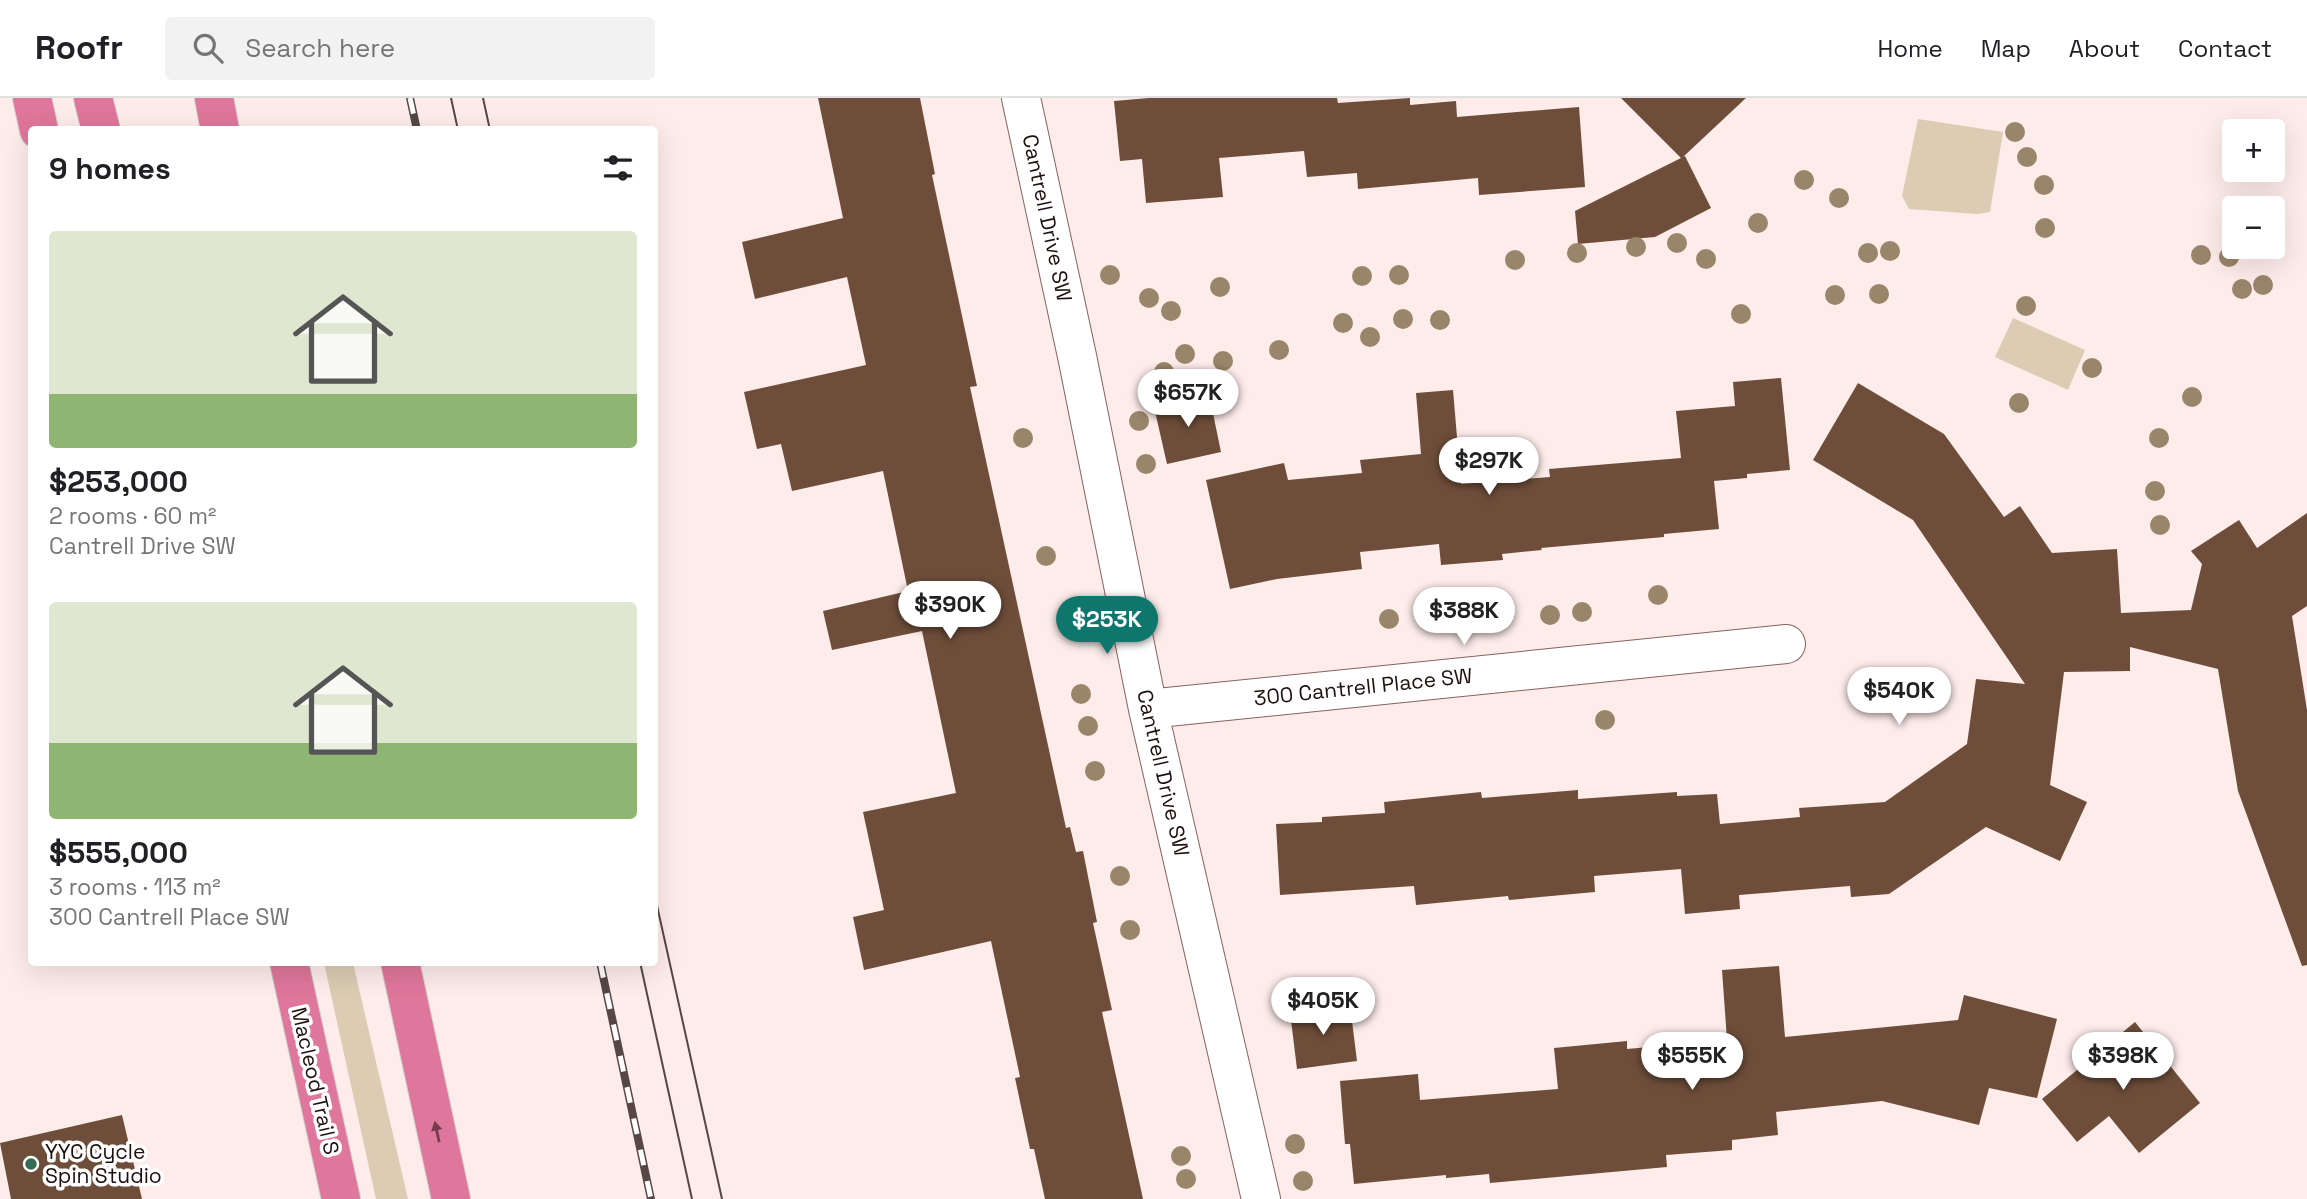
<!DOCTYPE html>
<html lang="en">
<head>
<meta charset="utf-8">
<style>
	body { margin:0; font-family:"Space Grotesk",sans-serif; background:#f2f2f2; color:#202124; height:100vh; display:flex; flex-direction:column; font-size:26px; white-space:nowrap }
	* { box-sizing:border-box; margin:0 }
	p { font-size:23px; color:#757577 }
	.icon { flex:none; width:38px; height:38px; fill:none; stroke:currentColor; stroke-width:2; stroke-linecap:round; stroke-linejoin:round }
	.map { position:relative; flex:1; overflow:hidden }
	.drawer { position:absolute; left:28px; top:28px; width:630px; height:840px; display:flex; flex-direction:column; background:#fff; border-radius:7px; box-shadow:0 7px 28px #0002 }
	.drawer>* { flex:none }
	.buttons { position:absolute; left:2222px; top:21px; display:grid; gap:14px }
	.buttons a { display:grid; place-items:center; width:63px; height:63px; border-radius:7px; background:#fff; box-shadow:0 7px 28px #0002; font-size:35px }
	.price { position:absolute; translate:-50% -60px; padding:0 16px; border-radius:24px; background:#fff; color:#222; font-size:23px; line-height:46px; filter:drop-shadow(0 2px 4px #0008) }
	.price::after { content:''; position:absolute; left:50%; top:42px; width:21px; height:16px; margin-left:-10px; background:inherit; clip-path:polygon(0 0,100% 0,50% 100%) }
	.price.active { background:#0f766e; color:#fff }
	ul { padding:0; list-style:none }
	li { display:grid; align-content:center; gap:14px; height:371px; padding:0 21px }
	li span { display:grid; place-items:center; height:217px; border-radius:7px; color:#555 }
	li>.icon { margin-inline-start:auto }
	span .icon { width:126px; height:126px; fill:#fffc; stroke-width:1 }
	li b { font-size:30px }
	h2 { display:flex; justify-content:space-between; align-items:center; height:84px; padding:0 21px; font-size:30px }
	header { display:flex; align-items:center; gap:42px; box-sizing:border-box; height:98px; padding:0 35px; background:#fff; border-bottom:2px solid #e0e0e0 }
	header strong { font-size:33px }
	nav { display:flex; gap:38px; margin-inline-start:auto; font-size:24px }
	.search { width:490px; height:63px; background:#f2f2f2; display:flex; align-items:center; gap:18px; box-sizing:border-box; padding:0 24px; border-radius:7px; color:#757577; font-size:26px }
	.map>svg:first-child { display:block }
	.green { fill:#dbccb3 }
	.building { fill:#6e4e3a }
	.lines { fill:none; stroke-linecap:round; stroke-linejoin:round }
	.minor-casing { stroke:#86625e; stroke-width:40 }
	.highway-casing { stroke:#d2cfcf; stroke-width:40 }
	.minor { stroke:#fff; stroke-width:38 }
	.highway { stroke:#df769b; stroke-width:38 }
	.tram { stroke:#564746; stroke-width:2 }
	.rail-casing { stroke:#564746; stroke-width:8 }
	.rail { stroke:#fefefe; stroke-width:5; stroke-dasharray:16; stroke-linecap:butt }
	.tree { fill:#99856a }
	.oneway { fill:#743d4d }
	.poi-dot { fill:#346b52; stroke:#fefefe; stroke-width:2.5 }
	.labels { text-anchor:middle; stroke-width:7; stroke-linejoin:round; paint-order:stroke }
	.street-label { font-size:21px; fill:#1d0f0e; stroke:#fefefe }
	.poi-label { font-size:21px; fill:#1d0f0e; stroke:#fefefe; text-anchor:start }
</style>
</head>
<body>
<header>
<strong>Roofr</strong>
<div class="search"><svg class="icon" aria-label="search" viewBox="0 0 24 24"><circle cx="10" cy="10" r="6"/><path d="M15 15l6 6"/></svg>Search here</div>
<nav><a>Home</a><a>Map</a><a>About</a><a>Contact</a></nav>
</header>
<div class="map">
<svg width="2307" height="1101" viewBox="0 0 2307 1101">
	<rect width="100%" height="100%" fill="#fdecea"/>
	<!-- green -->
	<path class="green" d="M1918,21L2003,34L1990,114L1977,116L1909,111L1902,98Z
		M2013,220L2085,252L2068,292L1995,259Z
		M324,865H353L408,1101H376Z"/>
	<!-- building -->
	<path class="building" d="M818,0H920L935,76L932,77L977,288L970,289L1066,730L1070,729L1076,754L1083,753L1097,824L1093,825L1112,912L1102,914L1143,1101H1045L1034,1051H1030L1015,980L1020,979L991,843L864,872L853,819L884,812L863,714L956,695L922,533L832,552L823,513L908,493L883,373L792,393L781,346L757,351L744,294L866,267L847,179L755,201L742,144L843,120Z
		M1149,0H1337L1338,5L1410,0V7L1456,3L1457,19L1579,9L1585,89L1479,97L1478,80L1358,91L1357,75L1307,79L1304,53L1219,60L1223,99L1146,105L1142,61L1120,63L1114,3Z
		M1621,0H1746L1683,59L1685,58L1711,110L1655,139L1578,146L1575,113L1681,60Z
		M1781,280L1790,372L1747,376V380L1714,383L1719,431L1664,436V439L1541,450L1542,452L1502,456L1503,462L1441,467L1439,446L1360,454L1362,471L1277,481L1230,491L1206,382L1284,365L1288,382L1362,375L1360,362L1421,356L1416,295L1453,292L1461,386L1550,379L1549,371L1681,360L1676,313L1735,308L1733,284Z
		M1858,285L1944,336L2004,419L2020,408L2052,455L2117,451L2121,515L2191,512L2202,466L2191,453L2239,422L2257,450L2307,415V508L2292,518L2307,612V867L2302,868L2238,693L2218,571L2130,549V573L2064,574L2050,687L2087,704L2060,763L1986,729L1889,796L1851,799L1850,788L1739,797L1740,811L1685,816L1681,771L1594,778L1595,794L1509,802L1508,798L1416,807L1414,788L1280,797L1276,726L1322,724V719L1385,715L1384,704L1481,694L1482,700L1578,692V701L1677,694V698L1717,696L1720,726L1800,719L1799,710L1885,704L1967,646L1976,581L2025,586L1913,422L1813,362Z
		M1209,296L1221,354L1167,366L1154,309Z
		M1779,868L1785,939L1958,922L1964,897L2057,921L2037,1000L1989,990L1979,1027L1882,1003L1776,1014L1778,1037L1732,1042V1052L1666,1057L1667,1069L1490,1085L1489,1076L1446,1080V1077L1354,1086L1350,1046H1345L1340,983L1418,976L1420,1002L1558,991L1554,950L1627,943V951L1727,942L1722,872Z
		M1350,907L1357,963L1297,971L1290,914Z
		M2135,924L2200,1005L2139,1055L2109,1018L2077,1044L2042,1001Z
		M122,1017L142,1101H11L0,1045Z"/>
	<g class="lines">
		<defs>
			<path id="minor" d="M1021,0L1077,258L1148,611L1261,1101
				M1148,611L1786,546"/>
			<path id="highway" d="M32,0L39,32
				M93,0L101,32
				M214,0L220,32
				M289,864L341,1101
				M400,864L451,1101"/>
		</defs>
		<!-- minor casing -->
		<use href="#minor" class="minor-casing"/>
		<!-- highway casing -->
		<use href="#highway" class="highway-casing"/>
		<!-- minor -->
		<use href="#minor" class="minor"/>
		<!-- highway -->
		<use href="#highway" class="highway"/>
		<!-- tram -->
		<path class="tram" d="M451,0L458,32
			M483,0L490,32
			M654,794L722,1101
			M640,864L692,1101"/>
		<defs>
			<path id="rail" d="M410,0L417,32
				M600,864L651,1101"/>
		</defs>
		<!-- rail casing -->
		<use href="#rail" class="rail-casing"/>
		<!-- rail -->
		<use href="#rail" class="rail"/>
	</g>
	<!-- trees -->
	<g class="tree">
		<circle cx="2015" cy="34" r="10"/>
		<circle cx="2027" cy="59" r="10"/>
		<circle cx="1804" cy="82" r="10"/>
		<circle cx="2044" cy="87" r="10"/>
		<circle cx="1839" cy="100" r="10"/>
		<circle cx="1758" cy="125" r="10"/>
		<circle cx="2045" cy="130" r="10"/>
		<circle cx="1677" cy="145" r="10"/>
		<circle cx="1636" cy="149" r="10"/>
		<circle cx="1890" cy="153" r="10"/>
		<circle cx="1577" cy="155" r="10"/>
		<circle cx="1868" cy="155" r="10"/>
		<circle cx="2201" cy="157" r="10"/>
		<circle cx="2229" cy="159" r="10"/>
		<circle cx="1706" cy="161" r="10"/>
		<circle cx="1515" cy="162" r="10"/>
		<circle cx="1110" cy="177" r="10"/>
		<circle cx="1399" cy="177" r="10"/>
		<circle cx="1362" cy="178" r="10"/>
		<circle cx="2263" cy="187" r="10"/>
		<circle cx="1220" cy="189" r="10"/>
		<circle cx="2242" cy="191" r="10"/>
		<circle cx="1879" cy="196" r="10"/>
		<circle cx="1835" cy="197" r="10"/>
		<circle cx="1149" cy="200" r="10"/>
		<circle cx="2026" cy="208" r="10"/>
		<circle cx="1171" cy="213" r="10"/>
		<circle cx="1741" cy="216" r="10"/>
		<circle cx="1403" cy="221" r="10"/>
		<circle cx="1440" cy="222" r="10"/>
		<circle cx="1343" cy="225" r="10"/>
		<circle cx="1370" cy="239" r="10"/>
		<circle cx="1279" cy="252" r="10"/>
		<circle cx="1185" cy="256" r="10"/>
		<circle cx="1223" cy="263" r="10"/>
		<circle cx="2092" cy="270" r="10"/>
		<circle cx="1164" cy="274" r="10"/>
		<circle cx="2192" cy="299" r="10"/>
		<circle cx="2019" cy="305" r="10"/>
		<circle cx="1139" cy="323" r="10"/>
		<circle cx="1023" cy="340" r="10"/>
		<circle cx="2159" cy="340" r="10"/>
		<circle cx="1146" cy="366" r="10"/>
		<circle cx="2155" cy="393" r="10"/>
		<circle cx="2160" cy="427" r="10"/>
		<circle cx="1046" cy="458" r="10"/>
		<circle cx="1658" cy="497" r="10"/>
		<circle cx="1582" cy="514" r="10"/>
		<circle cx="1550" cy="517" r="10"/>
		<circle cx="1389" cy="521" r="10"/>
		<circle cx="1081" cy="596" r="10"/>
		<circle cx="1605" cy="622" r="10"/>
		<circle cx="1088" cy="628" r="10"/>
		<circle cx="1095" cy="673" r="10"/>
		<circle cx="1120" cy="778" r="10"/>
		<circle cx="1130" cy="832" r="10"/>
		<circle cx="1295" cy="1046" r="10"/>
		<circle cx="1181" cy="1058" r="10"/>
		<circle cx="1186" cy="1081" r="10"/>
		<circle cx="1303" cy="1083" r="10"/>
	</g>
	<!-- one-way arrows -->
	<defs><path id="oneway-solid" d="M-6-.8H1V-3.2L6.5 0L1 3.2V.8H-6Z" transform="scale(1.75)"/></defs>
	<use class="oneway" href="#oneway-solid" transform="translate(437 1034) rotate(-102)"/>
	<!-- markers -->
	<circle class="poi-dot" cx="31" cy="1066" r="7"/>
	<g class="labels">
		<!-- street labels -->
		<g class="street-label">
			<text transform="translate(1047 120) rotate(78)" y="7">Cantrell Drive SW</text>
			<text transform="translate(1363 589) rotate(-6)" y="7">300 Cantrell Place SW</text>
			<text transform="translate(1163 675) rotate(77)" y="7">Cantrell Drive SW</text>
			<text transform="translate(315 983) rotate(77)" y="7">Macleod Trail S</text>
		</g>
		<!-- poi labels -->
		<g class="poi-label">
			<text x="45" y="1061">YYC Cycle<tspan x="45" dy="24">Spin Studio</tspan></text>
		</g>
	</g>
</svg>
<div class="buttons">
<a>+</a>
<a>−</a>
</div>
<b class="price" style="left:1188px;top:331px">$657K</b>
<b class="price" style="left:1489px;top:399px">$297K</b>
<b class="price" style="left:950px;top:543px">$390K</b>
<b class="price" style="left:1464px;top:549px">$388K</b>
<b class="price active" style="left:1107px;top:558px">$253K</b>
<b class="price" style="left:1899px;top:629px">$540K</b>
<b class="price" style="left:1323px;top:939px">$405K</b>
<b class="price" style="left:1692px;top:994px">$555K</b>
<b class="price" style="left:2123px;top:994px">$398K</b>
<section class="drawer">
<h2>9 homes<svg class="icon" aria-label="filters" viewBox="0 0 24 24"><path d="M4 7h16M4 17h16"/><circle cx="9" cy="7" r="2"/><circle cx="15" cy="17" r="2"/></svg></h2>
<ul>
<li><span style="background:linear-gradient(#dfe7d0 75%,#8fb573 0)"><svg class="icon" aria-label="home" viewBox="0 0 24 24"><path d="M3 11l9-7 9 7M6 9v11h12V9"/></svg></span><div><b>$253,000</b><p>2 rooms · 60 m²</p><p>Cantrell Drive SW</p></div></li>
<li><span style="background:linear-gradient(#dfe7d0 65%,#8fb573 0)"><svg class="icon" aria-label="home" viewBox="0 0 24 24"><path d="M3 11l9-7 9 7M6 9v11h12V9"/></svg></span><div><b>$555,000</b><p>3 rooms · 113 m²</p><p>300 Cantrell Place SW</p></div></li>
</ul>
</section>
</div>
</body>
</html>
